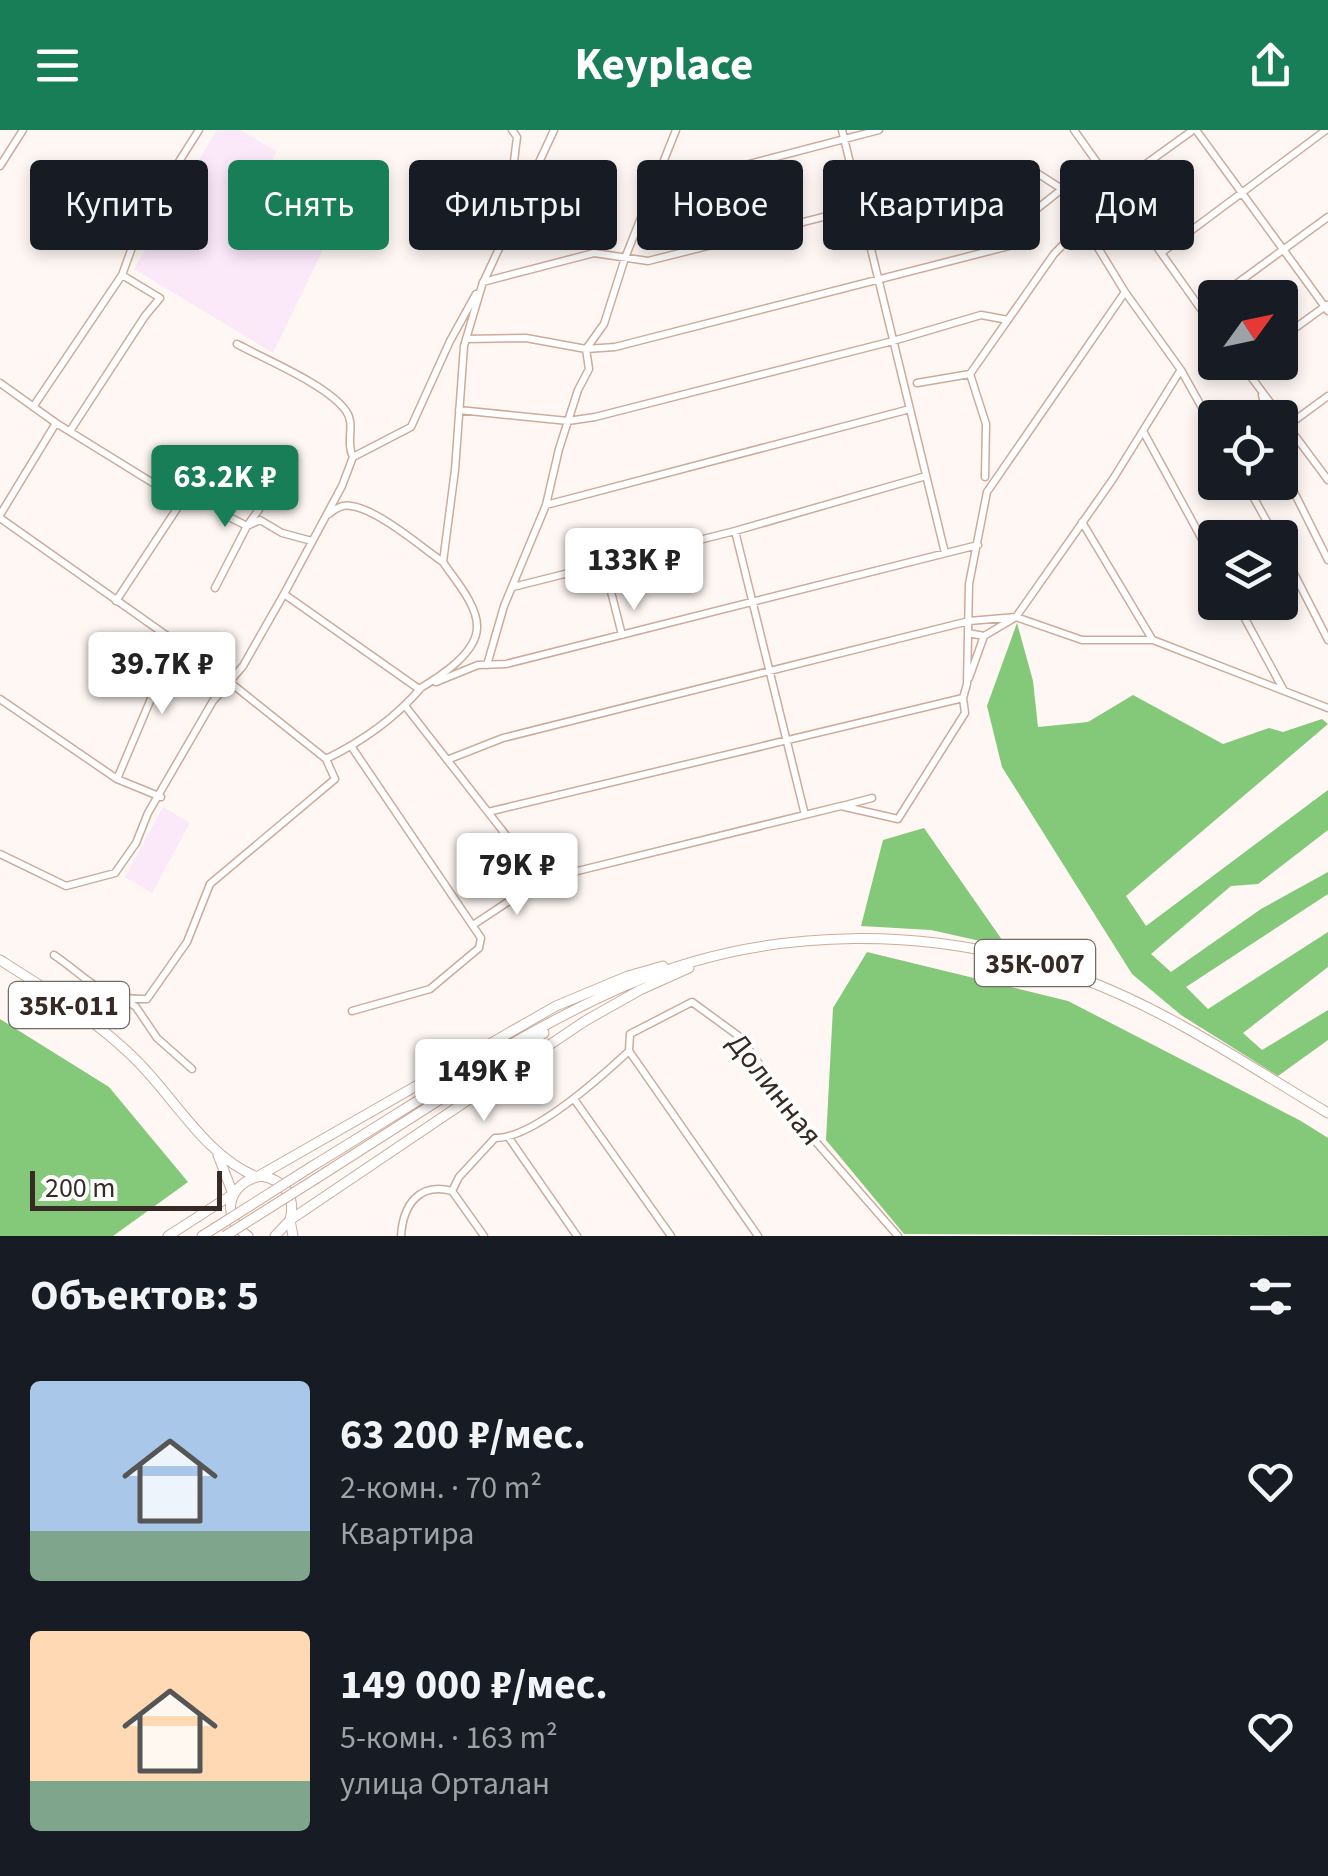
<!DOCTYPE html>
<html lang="ru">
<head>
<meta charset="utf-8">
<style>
	body { margin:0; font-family:"Source Sans 3",sans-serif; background:#242831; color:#f1f3f6; height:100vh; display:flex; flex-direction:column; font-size:38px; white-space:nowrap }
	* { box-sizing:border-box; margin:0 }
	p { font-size:32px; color:#9ea1a6 }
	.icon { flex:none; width:55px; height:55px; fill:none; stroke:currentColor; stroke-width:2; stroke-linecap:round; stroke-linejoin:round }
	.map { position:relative; height:1106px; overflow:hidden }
	.side { display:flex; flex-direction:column; background:#171b24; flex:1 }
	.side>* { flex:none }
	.banner { position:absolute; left:30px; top:30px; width:1270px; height:90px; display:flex; gap:20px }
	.needle { width:65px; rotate:57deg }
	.controls { position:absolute; left:1198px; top:150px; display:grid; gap:20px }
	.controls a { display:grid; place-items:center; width:100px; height:100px; border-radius:10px; background:#171b24; box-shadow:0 5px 15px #0003; font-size:50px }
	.scale { position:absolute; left:30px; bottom:25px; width:192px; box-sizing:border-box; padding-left:10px; border:5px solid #372923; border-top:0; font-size:28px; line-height:35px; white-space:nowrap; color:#372923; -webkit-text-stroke:8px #fff; paint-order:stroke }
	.price { position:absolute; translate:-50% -85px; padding:0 22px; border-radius:10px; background:#fff; color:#222; font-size:32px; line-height:65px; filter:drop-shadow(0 2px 5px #0008) }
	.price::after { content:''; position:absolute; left:50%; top:60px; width:30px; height:22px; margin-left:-15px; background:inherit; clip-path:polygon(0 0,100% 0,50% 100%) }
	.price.active { background:#187e57; color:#fff }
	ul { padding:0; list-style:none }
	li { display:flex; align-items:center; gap:30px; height:250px; padding:0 30px }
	li span { display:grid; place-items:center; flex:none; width:280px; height:200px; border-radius:10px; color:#555 }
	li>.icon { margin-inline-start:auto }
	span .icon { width:120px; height:120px; fill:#fffc; stroke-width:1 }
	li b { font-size:42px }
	h2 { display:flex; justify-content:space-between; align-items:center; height:120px; padding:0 30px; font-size:42px }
	.chip { padding:0 35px; border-radius:10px; background:#171b24; box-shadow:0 5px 15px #0003; font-size:35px; line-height:90px }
	.chip.active { background:#187e57; color:#fff }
	header { display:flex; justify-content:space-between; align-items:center; height:130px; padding:0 30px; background:#187e57; color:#fff; font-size:45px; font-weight:700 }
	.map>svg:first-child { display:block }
	.industrial { fill:#fbe8f9 }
	.forest { fill:#84c87a }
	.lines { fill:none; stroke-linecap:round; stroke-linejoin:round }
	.street-casing { stroke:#cdab9a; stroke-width:9 }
	.secondary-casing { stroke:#cdab9a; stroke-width:11 }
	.primary-casing { stroke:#cdab9a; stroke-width:11 }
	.street { stroke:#fff; stroke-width:6 }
	.secondary { stroke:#fff; stroke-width:9 }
	.primary { stroke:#fff; stroke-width:9 }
	.primary-bridge-casing { stroke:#cdab9a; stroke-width:11; stroke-linecap:butt }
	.primary-bridge { stroke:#fff; stroke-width:9 }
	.labels { text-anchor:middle; stroke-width:8; stroke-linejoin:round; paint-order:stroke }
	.shield { fill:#fff; stroke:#736965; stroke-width:2.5 }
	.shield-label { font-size:28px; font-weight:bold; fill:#372923 }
	.street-label { font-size:30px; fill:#372923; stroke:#fff }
</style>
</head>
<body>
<header><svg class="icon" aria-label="menu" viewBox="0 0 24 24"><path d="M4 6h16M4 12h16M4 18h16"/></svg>Keyplace<svg class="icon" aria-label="share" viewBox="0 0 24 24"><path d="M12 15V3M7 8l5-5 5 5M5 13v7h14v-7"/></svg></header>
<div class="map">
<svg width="1328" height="1106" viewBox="0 0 1328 1106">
	<rect width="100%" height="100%" fill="#fef7f3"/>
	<!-- industrial -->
	<path class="industrial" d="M217,0H240L276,21L266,47L337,91L273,223L134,139Z
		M163,677L190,693L152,763L125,747Z"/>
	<!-- forest -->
	<path class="forest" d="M1017,493L1033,551L1038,597L1088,592L1133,565L1223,614L1269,598L1283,602L1322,589L1328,594L1126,766L1146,796L1328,660V700L1258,754L1231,756L1151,824L1171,842L1261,779L1328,742V764L1186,857L1208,879L1328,802V837L1243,903L1262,920L1328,880V910L1278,946L1181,885L1132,844L1002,637L987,576Z
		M924,698L1007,817L931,800L861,796L883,710Z
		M867,822L1068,871L1301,991L1328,1008V1106L904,1104L826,1010L833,878Z
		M0,889L109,957L188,1052L113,1106H0Z"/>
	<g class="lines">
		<defs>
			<path id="street" d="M842,0L945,423
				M1074,0L1215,199
				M1196,0L1328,181
				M0,36L23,0
				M699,47L879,0
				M1114,57L1193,0
				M504,100L503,87L509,72L517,7L512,0
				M1161,123L1326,0
				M483,153L554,0
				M1217,168L1328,87
				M466,209L526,208L586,219L615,217L1013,115L1024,105L1028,86L1062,59
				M1280,209L1327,175
				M237,214C266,230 328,255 346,281C356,295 345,311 353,327
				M1240,232L1328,350
				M970,244L986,294L985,347
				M0,253L56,293L182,371L116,471
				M917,253L970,244L1054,124L1084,93
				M1262,265L1268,288
				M33,277L122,145
				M459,280L568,291L595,287L893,211L981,185L1008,190
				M1287,296L1328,266
				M70,301L145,186L160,168L122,145L142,90L199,0
				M1143,301L1215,433
				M1280,326L1288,350L1328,430
				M207,346L231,360L219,375
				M1245,352L1276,408
				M182,371L219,375L231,388L247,396L260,390L282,403L312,411
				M546,375L910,279
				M329,384C335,379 342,374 351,376C377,379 420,416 443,432
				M0,385L56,293
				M0,388L207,534L326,629L335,649L210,754L187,812L147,869C101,871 88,848 54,825
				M1082,392L1152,509
				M735,401L805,685
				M1280,416L1328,510
				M604,434L622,505
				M513,457L735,401L926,346
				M215,458L247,396L270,364
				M284,464L419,559C439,547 478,523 477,496C477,474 454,449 443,432L455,340L464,216L483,152L594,123L648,131L1026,36L1062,59L1125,162L1181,240L1215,301
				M1236,472L1283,559
				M968,503L984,506L1016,487L1082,510H1153L1328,578
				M487,535L504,476L546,375L559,319L578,260L589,239L586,219L604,194L625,128L676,0
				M969,548L984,506
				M436,552L478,535L506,534L978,415
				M0,569L117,649L161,667
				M406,577L541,750L841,676L898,689L965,583L963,568L967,554L969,454L987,362L1125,162
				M351,616L481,808L479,818L430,859L352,881
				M326,629C361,612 395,588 420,559
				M447,630L503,608L969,491L1016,487L1113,349L1180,241
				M117,649L175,512
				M842,676L872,668
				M488,682L963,568
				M0,724L66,756L115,743L136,713L148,683L213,571L243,536L284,464L342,356L353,327L411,297L450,211L476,164
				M473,795L541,750
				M127,871L136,877L157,908L192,939
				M629,921L758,1106
				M574,969L671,1106
				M509,1008L577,1106
				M452,1061L484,1106
				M401,1106C403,1075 419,1052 452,1061L459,1047L495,1008C533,1009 601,947 629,921L630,904L692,872L740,907L809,1004L898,1106"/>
			<path id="secondary" d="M290,1090L293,1106"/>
			<path id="primary" d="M0,830C46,859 91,887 131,925C172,963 203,1025 257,1047L556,876L628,846L663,836
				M311,1037C414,975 515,904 625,856C769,794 937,794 1083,849C1169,881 1249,936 1328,983
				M317,1048L544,903
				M290,1090L585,891L640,860L689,838
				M168,1106L233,1064L218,1025
				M202,1106L218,1096
				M248,1106C219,1088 228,1052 261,1046C285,1050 296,1067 290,1090L275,1106"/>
		</defs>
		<!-- street casing -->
		<use href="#street" class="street-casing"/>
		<!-- secondary casing -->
		<use href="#secondary" class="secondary-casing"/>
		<!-- primary casing -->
		<use href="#primary" class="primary-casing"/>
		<!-- street -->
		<use href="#street" class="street"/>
		<!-- secondary -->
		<use href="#secondary" class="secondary"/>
		<!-- primary -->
		<use href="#primary" class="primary"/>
		<defs>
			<path id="primary-bridge" d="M218,1096L311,1037
				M225,1106L317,1048"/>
		</defs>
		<!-- primary-bridge casing -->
		<use href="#primary-bridge" class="primary-bridge-casing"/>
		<!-- primary-bridge -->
		<use href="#primary-bridge" class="primary-bridge"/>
	</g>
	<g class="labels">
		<!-- shield labels -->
		<g class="shield">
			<rect x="975" y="810" width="120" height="46" rx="8"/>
			<rect x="9" y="852" width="120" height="46" rx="8"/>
		</g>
		<g class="shield-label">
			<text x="1035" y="843">35К-007</text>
			<text x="69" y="885">35К-011</text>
		</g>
		<!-- street labels -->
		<g class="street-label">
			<text transform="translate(775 959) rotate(52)" y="10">Долинная</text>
		</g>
	</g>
</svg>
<div class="controls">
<a><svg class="needle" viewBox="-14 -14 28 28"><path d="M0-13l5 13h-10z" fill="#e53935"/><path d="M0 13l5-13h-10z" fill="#9ea1a6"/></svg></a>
<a><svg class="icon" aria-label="locate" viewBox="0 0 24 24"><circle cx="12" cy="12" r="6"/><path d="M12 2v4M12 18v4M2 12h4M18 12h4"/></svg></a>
<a><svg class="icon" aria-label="layers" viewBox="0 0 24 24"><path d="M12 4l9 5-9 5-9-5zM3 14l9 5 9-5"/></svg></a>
</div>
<div class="scale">200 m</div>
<b class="price active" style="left:225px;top:400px">63.2K ₽</b>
<b class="price" style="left:634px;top:483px">133K ₽</b>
<b class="price" style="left:162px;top:587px">39.7K ₽</b>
<b class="price" style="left:517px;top:788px">79K ₽</b>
<b class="price" style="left:484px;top:994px">149K ₽</b>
<div class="banner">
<a class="chip">Купить</a>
<a class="chip active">Снять</a>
<a class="chip">Фильтры</a>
<a class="chip">Новое</a>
<a class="chip">Квартира</a>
<a class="chip">Дом</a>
</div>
</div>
<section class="side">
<h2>Объектов: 5<svg class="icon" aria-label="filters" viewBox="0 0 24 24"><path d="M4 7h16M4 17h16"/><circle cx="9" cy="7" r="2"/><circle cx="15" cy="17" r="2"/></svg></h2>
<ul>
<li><span style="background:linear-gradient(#a9c7e8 75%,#7fa58c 0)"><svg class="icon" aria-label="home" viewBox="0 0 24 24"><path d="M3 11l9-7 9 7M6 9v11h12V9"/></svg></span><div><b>63 200 ₽/мес.</b><p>2-комн. · 70 m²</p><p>Квартира</p></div><svg class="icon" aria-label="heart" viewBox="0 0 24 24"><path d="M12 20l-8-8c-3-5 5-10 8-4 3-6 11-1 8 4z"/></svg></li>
<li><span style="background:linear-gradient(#ffd9b3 75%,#7fa58c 0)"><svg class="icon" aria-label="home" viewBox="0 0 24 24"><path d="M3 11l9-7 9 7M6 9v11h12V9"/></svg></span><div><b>149 000 ₽/мес.</b><p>5-комн. · 163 m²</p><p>улица Орталан</p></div><svg class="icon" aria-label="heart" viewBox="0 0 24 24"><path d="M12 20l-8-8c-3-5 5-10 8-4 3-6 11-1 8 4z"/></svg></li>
</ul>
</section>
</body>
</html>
